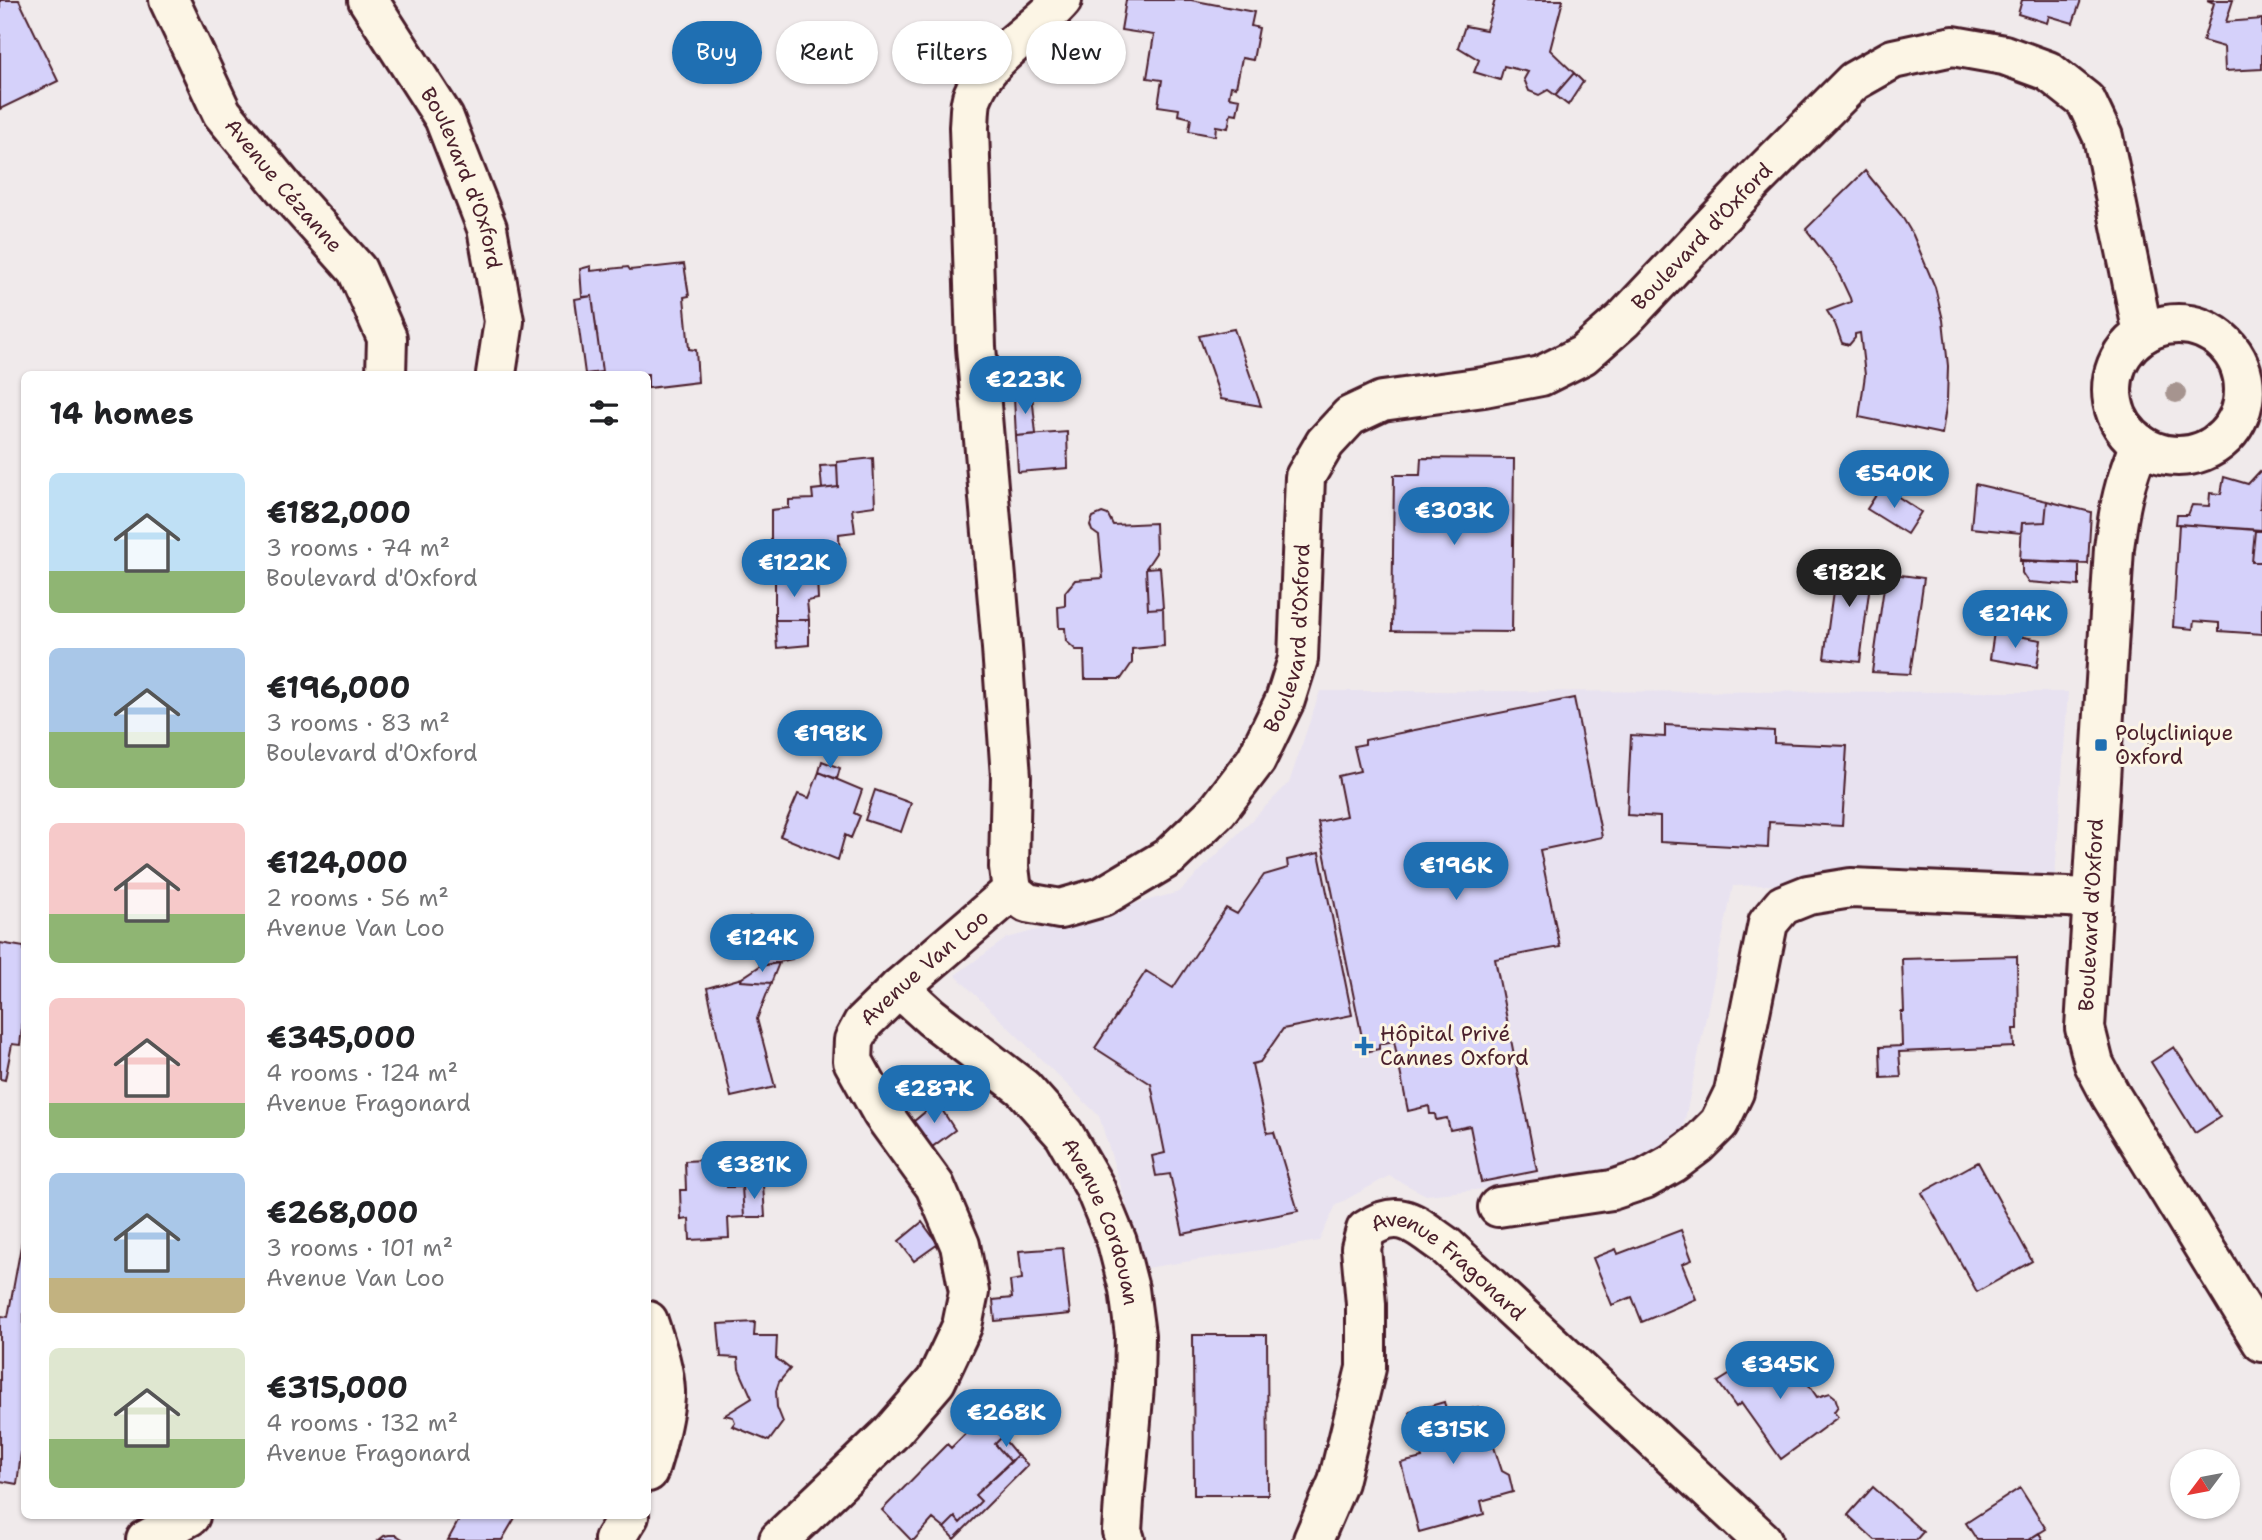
<!DOCTYPE html>
<html lang="en">
<head>
<meta charset="utf-8">
<style>
	body { margin:0; font-family:"Shantell Sans",sans-serif; background:#f6f6f6; color:#202124; height:100vh; display:flex; flex-direction:column; font-size:26px; white-space:nowrap }
	* { box-sizing:border-box; margin:0 }
	p { font-size:23px; color:#757577 }
	.icon { flex:none; width:38px; height:38px; fill:none; stroke:currentColor; stroke-width:2; stroke-linecap:round; stroke-linejoin:round }
	.map { position:relative; flex:1; overflow:hidden }
	.details { position:absolute; left:21px; top:371px; width:630px; height:1148px; display:flex; flex-direction:column; background:#fff; border-radius:10px; box-shadow:0 2px 5px #0004 }
	.details>* { flex:none }
	.top-card { position:absolute; left:672px; top:21px; width:665px; height:63px; display:flex; gap:14px }
	.needle { width:46px; rotate:238deg }
	.buttons { position:absolute; left:2170px; top:1449px; display:grid; gap:14px }
	.buttons a { display:grid; place-items:center; width:70px; height:70px; border-radius:50%; background:#fff; box-shadow:0 2px 5px #0004; font-size:35px }
	.price { position:absolute; translate:-50% -60px; padding:0 16px; border-radius:24px; background:#1f6fb2; color:#fff; font-size:23px; line-height:46px; filter:drop-shadow(0 2px 4px #0008) }
	.price::after { content:''; position:absolute; left:50%; top:42px; width:21px; height:16px; margin-left:-10px; background:inherit; clip-path:polygon(0 0,100% 0,50% 100%) }
	.price.active { background:#222; color:#fff }
	ul { padding:0; list-style:none }
	li { display:flex; align-items:center; gap:21px; height:175px; padding:0 28px }
	li span { display:grid; place-items:center; flex:none; width:196px; height:140px; border-radius:10px; color:#555 }
	li>.icon { margin-inline-start:auto }
	span .icon { width:84px; height:84px; fill:#fffc; stroke-width:1 }
	li b { font-size:30px }
	h2 { display:flex; justify-content:space-between; align-items:center; height:84px; padding:0 28px; font-size:30px }
	.pill { padding:0 24px; border-radius:32px; background:#fff; box-shadow:0 2px 5px #0004; font-size:24px; line-height:63px }
	.pill.active { background:#1f6fb2; color:#fff }
	.map>svg:first-child { display:block }
	.built { fill:#e8e2f0 }
	.building { fill:#d5d1fa; stroke:#4a1f2b; stroke-width:2 }
	.lines { fill:none; stroke-linecap:round; stroke-linejoin:round }
	.minor-casing { stroke:#4a1f2b; stroke-width:44 }
	.minor { stroke:#fcf5e5; stroke-width:38 }
	.tree { fill:#a6948f }
	.poi-dot { fill:#1f6fb2; stroke:#fcf5e5; stroke-width:2.5 }
	.labels { text-anchor:middle; stroke-width:6; stroke-linejoin:round; paint-order:stroke }
	.street-label { font-size:21px; fill:#4a1f2b; stroke:#fcf5e5 }
	.poi-label { font-size:21px; fill:#4a1f2b; stroke:#fcf5e5; text-anchor:start }
</style>
</head>
<body>
<div class="map">
<svg width="2262" height="1540" viewBox="0 0 2262 1540">
	<rect width="100%" height="100%" fill="#f0eaeb"/>
	<filter id="ink" filterUnits="userSpaceOnUse"><feTurbulence type="fractalNoise" baseFrequency=".0143" numOctaves="2"/><feDisplacementMap in="SourceGraphic" scale="14" xChannelSelector="R" yChannelSelector="G"/><feConvolveMatrix kernelMatrix="1 2 1 2 8 2 1 2 1" color-interpolation-filters="sRGB"/></filter>
	<g filter="url(#ink)">
		<!-- built -->
		<path class="built" d="M1320,691L2068,692L2055,877L1733,886L1682,1134L1617,1175L1426,1195L1389,1176L1336,1205L1319,1241L1146,1268L1099,1116L955,975L1007,938L1179,892L1289,783Z"/>
		<!-- building -->
		<path class="building" d="M0,0H19L58,81L0,109Z
			M1126,0H1191L1254,12L1251,26L1259,28L1253,60L1242,58L1236,87L1231,86L1229,97L1240,99L1237,114L1231,113L1228,128L1216,126L1215,136L1189,131L1191,118L1178,115L1179,109L1158,106L1162,80L1147,78L1154,35L1121,30Z
			M1495,0H1563L1550,50L1574,73L1555,95L1548,90L1539,95L1529,91L1524,79L1528,72L1504,66L1500,80L1474,72L1479,60L1458,47L1465,26L1486,30Z
			M2022,0H2081L2073,23L2049,16L2047,23L2018,14Z
			M2207,0H2233L2226,22L2262,19V69L2225,71L2224,47L2203,41L2214,3Z
			M1095,29L1113,47L1082,74L1066,57Z
			M1574,73L1583,82L1568,105L1555,95Z
			M1865,171L1901,215L1913,235L1935,287L1943,320L1948,366L1947,400L1942,434L1859,417L1865,375L1860,333L1855,334V338L1849,345L1842,343L1835,324L1827,311L1851,302L1850,298L1836,268L1806,229Z
			M684,264L689,296L684,297L689,349L696,350L698,382L648,388V374H597L602,372L592,296L582,297L580,269L591,266V271L628,267L630,270Z
			M592,296L602,372L585,374L575,299Z
			M1234,329L1261,406L1221,399L1199,336Z
			M1032,394L1036,434L1016,436L1014,397Z
			M1067,432L1068,468L1018,472L1016,436Z
			M873,458L875,506L852,509L855,532L839,534L840,564L829,563L828,577L775,581L776,562L771,561V510L789,508V500L813,499L812,490L838,487L837,462Z
			M1421,458L1514,459L1512,632L1392,631L1394,475H1420Z
			M837,465L838,487L822,489L820,466Z
			M2260,471L2262,473L2260,508H2262V530L2176,524L2177,515H2188L2192,505L2209,506L2210,493L2221,494L2224,477L2248,484Z
			M1975,484L2047,501L2045,522L2022,523L2021,533L1971,528Z
			M1882,486L1921,512L1907,534L1867,509Z
			M2047,501L2091,512L2088,564L2020,561L2022,523L2045,522Z
			M1102,513L1108,515L1113,525L1155,523L1156,553L1146,568L1148,609L1163,608L1164,646L1132,649V663L1121,679H1085L1084,650H1076L1066,641L1065,628H1059L1058,607L1065,606V592L1075,580L1103,578L1099,536L1092,531L1090,525L1093,517Z
			M2179,524L2255,530L2252,562H2262V634L2219,631V623L2194,621L2193,629L2173,627Z
			M2255,531H2262V562H2252Z
			M1838,555L1873,560L1860,662L1824,658Z
			M2022,560L2079,563V586L2028,582L2022,573Z
			M1160,567L1163,608L1148,609L1146,568Z
			M1886,573L1924,578L1910,674L1872,672Z
			M817,578L818,599L807,601L809,620H775V581Z
			M775,620H809V645L777,648Z
			M1994,632L2041,640L2037,667L1990,659Z
			M1574,698L1602,837L1540,850L1560,947L1495,959L1537,1171L1481,1182L1470,1126L1450,1130L1447,1118L1436,1120L1435,1114H1430L1429,1106L1408,1111L1394,1041L1379,1044V1049L1365,1052L1318,822L1346,816L1338,776L1360,771L1354,746L1365,744V740Z
			M1665,725L1774,731V743L1847,746L1842,826L1769,822L1768,848L1660,842V817L1627,815L1631,735L1665,737Z
			M822,761L840,768L837,779L819,772Z
			M819,772L862,790L854,813L860,816L851,838L845,835L838,860L780,836L798,794L809,798Z
			M875,790L911,803L901,832L865,820Z
			M1319,853L1352,1015L1283,1029L1260,1062L1252,1064L1267,1133L1274,1132L1298,1211L1183,1234L1170,1174L1156,1176L1152,1156L1165,1153L1151,1084L1095,1048L1146,971L1173,988L1226,908L1237,914L1264,875L1288,868L1287,860Z
			M750,917L787,928L792,959L760,966Z
			M0,943L24,947V1012L20,1045L12,1044L5,1080L0,1079Z
			M2017,956L2018,1029H2013L2014,1047L1899,1052L1901,1077L1881,1078L1880,1047L1902,1046L1901,1012H1904L1902,959Z
			M779,963L771,983L741,981L742,978L760,966Z
			M742,978L741,981L771,983L757,1019L775,1087L731,1097L707,988Z
			M2174,1047L2220,1117L2195,1133L2151,1062Z
			M937,1102L955,1130L932,1147L913,1122Z
			M725,1159L727,1187H742L744,1217L728,1218L729,1238L690,1240L689,1219L681,1220L680,1190H686L685,1161Z
			M1978,1162L2032,1261L1977,1292L1922,1193Z
			M763,1184L765,1217H744L742,1187Z
			M922,1222L938,1244L914,1261L899,1241Z
			M24,1230V1431L17,1484L0,1481V1316L8,1317Z
			M1681,1230L1692,1260L1682,1264L1696,1299L1642,1322L1632,1297L1612,1305L1593,1258L1616,1249L1618,1254Z
			M1063,1248L1070,1314L995,1321L993,1300L1012,1298L1010,1281L1022,1279L1019,1251Z
			M755,1322L754,1336H777L776,1358L790,1369L779,1382L776,1391L777,1407L783,1422L769,1441L732,1426L735,1422L733,1417L725,1415L752,1398L739,1369L738,1358L721,1357L718,1324Z
			M1193,1335H1267L1268,1495H1194Z
			M1787,1346L1801,1367L1798,1369L1817,1397L1830,1393L1835,1397L1838,1406L1834,1412L1838,1417L1781,1459L1741,1403L1736,1407L1718,1382L1756,1358L1760,1364Z
			M1444,1402L1448,1415L1478,1407L1480,1416L1491,1413L1498,1437L1493,1444L1502,1471L1509,1475L1513,1492L1481,1501L1484,1514L1419,1532L1401,1463L1422,1458L1410,1412Z
			M982,1417L1002,1437L995,1444L1011,1462L975,1495L981,1501L960,1523L955,1517L944,1528L933,1519L914,1540H911L882,1510L947,1444L951,1448Z
			M1002,1437L1017,1455L1011,1462L995,1444Z
			M1017,1455L1028,1465L954,1539L944,1528L955,1517L960,1523L981,1501L975,1495Z
			M1873,1487L1923,1532L1916,1540H1875L1848,1515Z
			M2020,1488L2046,1529L2028,1540H1977L1966,1523Z
			M461,1516H516L502,1540H448Z
			M2039,1533L2043,1540H2028Z
			M389,1535H396L404,1540H379L384,1536Z"/>
		<g class="lines">
			<defs>
				<g id="minor">
					<path id="s1" d="M169,0L222,113L288,193L357,270L387,338L386,374"/>
					<path id="s2" d="M368,0L444,118L487,228L504,321L496,374"/>
					<path id="s3" d="M1062,0C1035,32 989,54 973,95C969,104 970,117 969,127L976,347L1002,648L1011,777L1009,867L1012,891L1027,903L1060,909L1102,897L1169,857L1218,810L1256,760L1285,700L1298,659L1305,477L1325,443L1350,416L1382,401L1484,387L1541,376L1583,355L1623,320L1755,180L1854,81L1893,59L1953,46L2004,55L2048,71L2086,101L2103,137L2143,334"/>
					<circle cx="2178" cy="390" r="66"/>
					<path d="M2140,444C2124,482 2119,508 2114,548L2085,1028L2094,1064L2111,1096L2262,1342"/>
					<path id="s4" d="M899,988L931,1017L1023,1088L1064,1134L1094,1186L1117,1242L1129,1289L1135,1335L1134,1386L1124,1501L1122,1531L1125,1540"/>
					<path d="M1498,1207L1612,1190L1645,1179L1673,1163L1697,1145L1719,1123L1734,1092L1768,923L1783,905L1808,895L1851,888L2092,898"/>
					<path d="M648,1321C655,1343 664,1367 665,1391C666,1408 654,1456 648,1472"/>
					<path d="M146,1540L190,1516"/>
					<path d="M614,1540L629,1516"/>
					<path id="s5" d="M779,1540L891,1433L936,1381L962,1326L969,1292L960,1245L935,1186L882,1113L853,1061L854,1040L863,1023L899,988L1012,891"/>
					<path id="s6" d="M1313,1540L1338,1482L1366,1368V1304L1361,1248L1366,1230C1402,1206 1416,1226 1446,1246L1762,1540"/>
				</g>
			</defs>
			<!-- minor casing -->
			<use href="#minor" class="minor-casing"/>
			<!-- minor -->
			<use href="#minor" class="minor"/>
		</g>
		<!-- trees -->
		<circle class="tree" cx="2176" cy="393" r="10"/>
	</g>
	<!-- markers -->
	<g class="poi-dot">
		<rect x="2094" y="738" width="14" height="14" rx="3.5"/>
		<path d="M1360.5 1035.5h7v7h7v7h-7v7h-7v-7h-7v-7h7z"/>
	</g>
	<g class="labels">
		<!-- street labels -->
		<g class="street-label">
			<text dy="7" stroke="none"><textPath href="#s2" startOffset="203">Boulevard d'Oxford</textPath></text>
			<text dy="7" stroke="none"><textPath href="#s1" startOffset="220">Avenue Cézanne</textPath></text>
			<text dy="7" stroke="none"><textPath href="#s3" startOffset="2014">Boulevard d'Oxford</textPath></text>
			<text dy="7" stroke="none"><textPath href="#s3" startOffset="1363">Boulevard d'Oxford</textPath></text>
			<text transform="translate(2091 915) rotate(-87)" y="7">Boulevard d'Oxford</text>
			<text dy="7" stroke="none"><textPath href="#s5" startOffset="704">Avenue Van Loo</textPath></text>
			<text dy="7" stroke="none"><textPath href="#s4" startOffset="317">Avenue Cordouan</textPath></text>
			<text dy="7" stroke="none"><textPath href="#s6" startOffset="420">Avenue Fragonard</textPath></text>
		</g>
		<!-- poi labels -->
		<g class="poi-label">
			<text x="2115" y="740">Polyclinique<tspan x="2115" dy="24">Oxford</tspan></text>
			<text x="1380" y="1041">Hôpital Privé<tspan x="1380" dy="24">Cannes Oxford</tspan></text>
		</g>
	</g>
</svg>
<div class="buttons">
<a><svg class="needle" viewBox="-14 -14 28 28"><path d="M0-13l5 13h-10z" fill="#e53935"/><path d="M0 13l5-13h-10z" fill="#757577"/></svg></a>
</div>
<b class="price" style="left:1025px;top:416px">€223K</b>
<b class="price" style="left:1894px;top:510px">€540K</b>
<b class="price" style="left:1454px;top:547px">€303K</b>
<b class="price" style="left:794px;top:599px">€122K</b>
<b class="price active" style="left:1849px;top:609px">€182K</b>
<b class="price" style="left:2015px;top:650px">€214K</b>
<b class="price" style="left:830px;top:770px">€198K</b>
<b class="price" style="left:1456px;top:902px">€196K</b>
<b class="price" style="left:762px;top:974px">€124K</b>
<b class="price" style="left:934px;top:1125px">€287K</b>
<b class="price" style="left:754px;top:1201px">€381K</b>
<b class="price" style="left:1780px;top:1401px">€345K</b>
<b class="price" style="left:1006px;top:1449px">€268K</b>
<b class="price" style="left:1453px;top:1466px">€315K</b>
<div class="top-card">
<a class="pill active">Buy</a>
<a class="pill">Rent</a>
<a class="pill">Filters</a>
<a class="pill">New</a>
</div>
<section class="details">
<h2>14 homes<svg class="icon" aria-label="filters" viewBox="0 0 24 24"><path d="M4 7h16M4 17h16"/><circle cx="9" cy="7" r="2"/><circle cx="15" cy="17" r="2"/></svg></h2>
<ul>
<li><span style="background:linear-gradient(#bfe0f5 70%,#8fb573 0)"><svg class="icon" aria-label="home" viewBox="0 0 24 24"><path d="M3 11l9-7 9 7M6 9v11h12V9"/></svg></span><div><b>€182,000</b><p>3 rooms · 74 m²</p><p>Boulevard d'Oxford</p></div></li>
<li><span style="background:linear-gradient(#a9c7e8 60%,#8fb573 0)"><svg class="icon" aria-label="home" viewBox="0 0 24 24"><path d="M3 11l9-7 9 7M6 9v11h12V9"/></svg></span><div><b>€196,000</b><p>3 rooms · 83 m²</p><p>Boulevard d'Oxford</p></div></li>
<li><span style="background:linear-gradient(#f6c9c9 65%,#8fb573 0)"><svg class="icon" aria-label="home" viewBox="0 0 24 24"><path d="M3 11l9-7 9 7M6 9v11h12V9"/></svg></span><div><b>€124,000</b><p>2 rooms · 56 m²</p><p>Avenue Van Loo</p></div></li>
<li><span style="background:linear-gradient(#f6c9c9 75%,#8fb573 0)"><svg class="icon" aria-label="home" viewBox="0 0 24 24"><path d="M3 11l9-7 9 7M6 9v11h12V9"/></svg></span><div><b>€345,000</b><p>4 rooms · 124 m²</p><p>Avenue Fragonard</p></div></li>
<li><span style="background:linear-gradient(#a9c7e8 75%,#c2b280 0)"><svg class="icon" aria-label="home" viewBox="0 0 24 24"><path d="M3 11l9-7 9 7M6 9v11h12V9"/></svg></span><div><b>€268,000</b><p>3 rooms · 101 m²</p><p>Avenue Van Loo</p></div></li>
<li><span style="background:linear-gradient(#dfe7d0 65%,#8fb573 0)"><svg class="icon" aria-label="home" viewBox="0 0 24 24"><path d="M3 11l9-7 9 7M6 9v11h12V9"/></svg></span><div><b>€315,000</b><p>4 rooms · 132 m²</p><p>Avenue Fragonard</p></div></li>
</ul>
</section>
</div>
</body>
</html>
